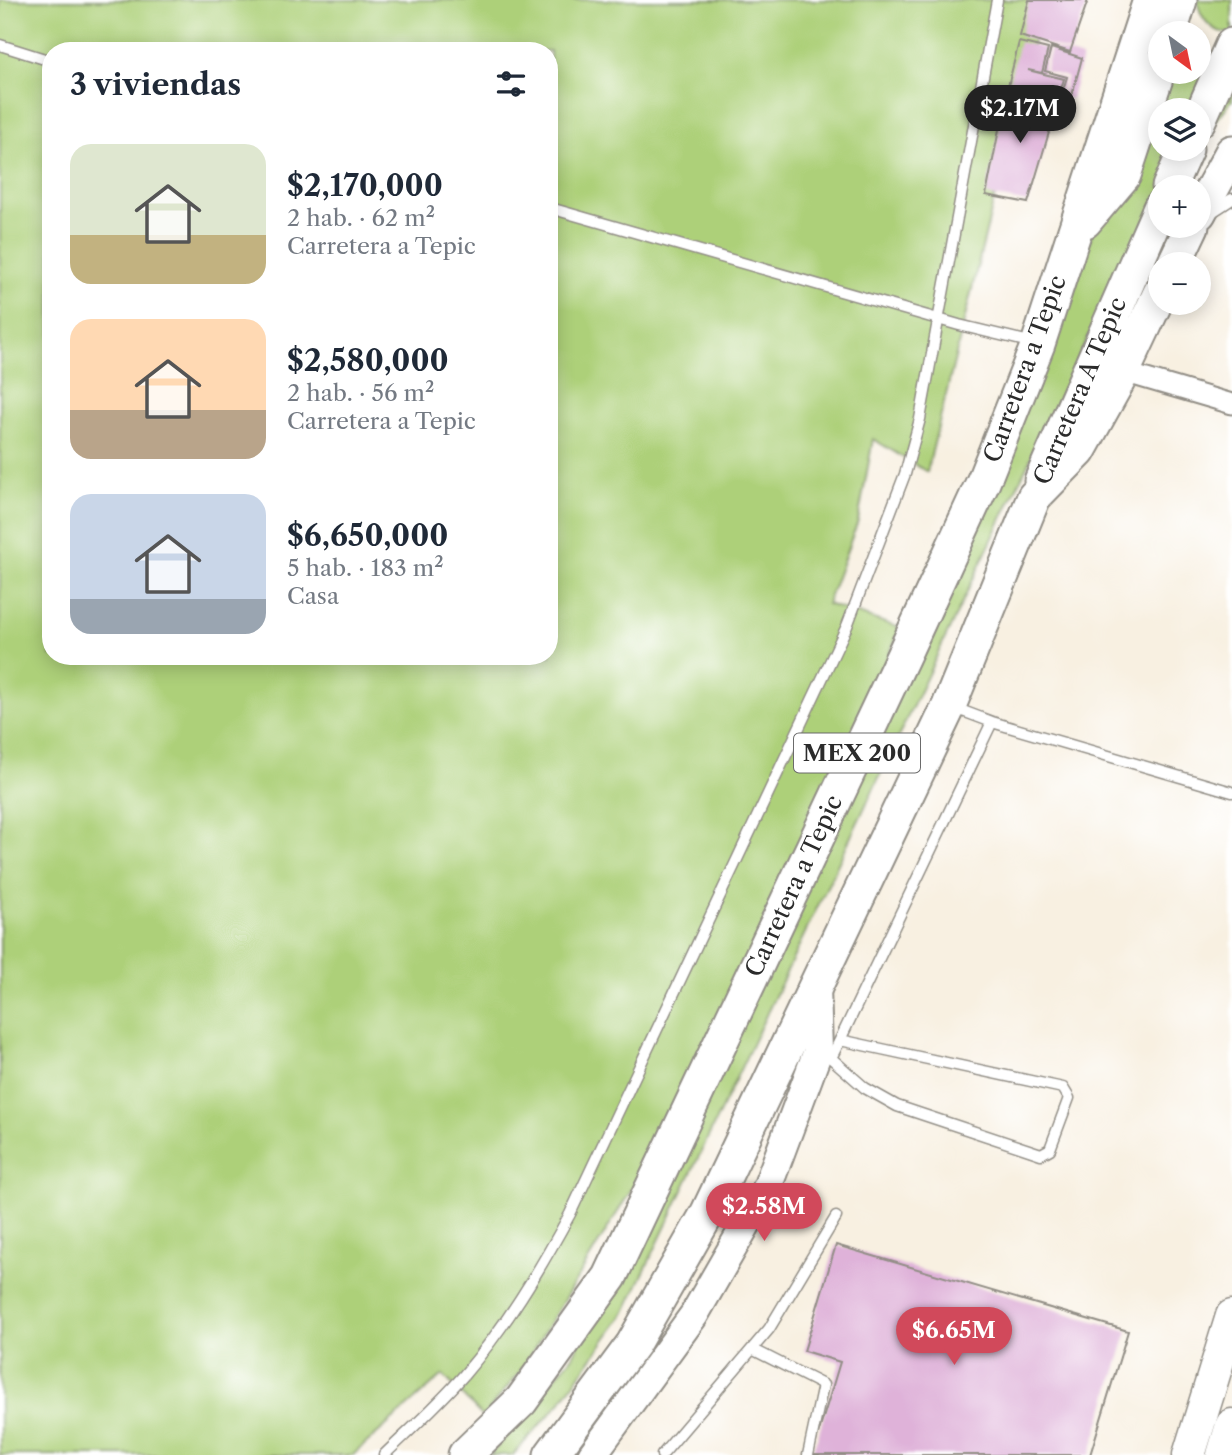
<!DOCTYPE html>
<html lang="es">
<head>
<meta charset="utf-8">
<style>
	body { margin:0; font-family:"Libre Caslon Text",serif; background:#f6f6f7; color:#1f2937; height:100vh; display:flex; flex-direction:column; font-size:26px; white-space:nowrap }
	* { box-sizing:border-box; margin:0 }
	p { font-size:23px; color:#747a83 }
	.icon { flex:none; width:38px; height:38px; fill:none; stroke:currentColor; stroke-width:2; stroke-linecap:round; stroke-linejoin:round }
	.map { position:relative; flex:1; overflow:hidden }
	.sheet { position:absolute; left:42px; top:42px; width:516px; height:623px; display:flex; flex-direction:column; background:#fff; border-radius:28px; box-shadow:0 4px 18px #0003 }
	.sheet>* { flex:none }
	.needle { width:46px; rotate:147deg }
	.fabs { position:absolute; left:1148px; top:21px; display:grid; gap:14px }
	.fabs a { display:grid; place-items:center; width:63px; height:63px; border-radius:50%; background:#fff; box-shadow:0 4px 18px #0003; font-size:35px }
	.price { position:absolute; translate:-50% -60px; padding:0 16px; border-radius:24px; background:#d1495b; color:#fff; font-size:23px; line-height:46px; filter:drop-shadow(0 2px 4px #0008) }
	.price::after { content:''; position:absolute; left:50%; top:42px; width:21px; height:16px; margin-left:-10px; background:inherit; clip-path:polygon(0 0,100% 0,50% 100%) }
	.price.on { background:#222; color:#fff }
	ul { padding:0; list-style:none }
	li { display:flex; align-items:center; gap:21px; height:175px; padding:0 28px }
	li span { display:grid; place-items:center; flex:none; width:196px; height:140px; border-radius:21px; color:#555 }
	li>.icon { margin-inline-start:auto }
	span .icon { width:84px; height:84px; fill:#fffc; stroke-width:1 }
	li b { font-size:30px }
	h2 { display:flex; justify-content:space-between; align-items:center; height:84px; padding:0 28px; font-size:30px }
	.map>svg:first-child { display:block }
	.green { fill:#add079; stroke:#6c7e52; stroke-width:2; fill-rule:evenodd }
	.building { fill:#dfb2d9 }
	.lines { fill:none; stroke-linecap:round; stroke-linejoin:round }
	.service-casing { stroke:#928e86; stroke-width:13 }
	.minor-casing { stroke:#928e86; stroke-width:23 }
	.secondary-casing { stroke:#928e86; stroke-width:32 }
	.primary-casing { stroke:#928e86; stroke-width:35 }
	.trunk-casing { stroke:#928e86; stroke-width:37 }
	.service { stroke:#fff; stroke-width:10 }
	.minor { stroke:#fff; stroke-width:19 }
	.secondary { stroke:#fff; stroke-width:28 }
	.primary { stroke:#fff; stroke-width:32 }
	.trunk { stroke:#fff; stroke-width:33 }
	.labels { text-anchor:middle; stroke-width:5; stroke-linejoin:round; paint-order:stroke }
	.shield { fill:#fff; stroke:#6b6b6b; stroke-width:2 }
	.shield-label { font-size:23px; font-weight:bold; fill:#2b2b2b }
	.street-label { font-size:24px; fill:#2b2b2b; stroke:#fff }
</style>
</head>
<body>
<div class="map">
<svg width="1232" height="1455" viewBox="0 0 1232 1455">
	<rect width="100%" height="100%" fill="#fff"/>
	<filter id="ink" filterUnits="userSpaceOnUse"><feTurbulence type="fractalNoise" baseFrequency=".0143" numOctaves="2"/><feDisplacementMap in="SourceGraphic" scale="14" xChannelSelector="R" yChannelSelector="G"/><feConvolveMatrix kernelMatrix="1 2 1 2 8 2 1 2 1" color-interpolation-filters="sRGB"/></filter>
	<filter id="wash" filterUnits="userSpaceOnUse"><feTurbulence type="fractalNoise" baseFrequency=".00686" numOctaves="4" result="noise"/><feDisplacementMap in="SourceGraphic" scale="28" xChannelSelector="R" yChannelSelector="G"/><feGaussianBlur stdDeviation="1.57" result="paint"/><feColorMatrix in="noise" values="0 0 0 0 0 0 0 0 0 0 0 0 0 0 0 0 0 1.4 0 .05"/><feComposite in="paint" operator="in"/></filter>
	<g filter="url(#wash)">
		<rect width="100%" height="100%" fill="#f8f0e1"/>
		<!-- green -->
		<path class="green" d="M0,0H1043L927,472L873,439L858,521L827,604L901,628L677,1115L520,1372L483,1417L443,1375L353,1455H0ZM51,51H550V656H51Z
			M1197,0H1232V34C1212,33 1200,19 1197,0Z
			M1155,17L1160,33V72H1199V61L1218,68L1232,69V100L1199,143V110H1160V149H1195L1102,308L625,1312L560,1403L513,1455H490L573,1356L1064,316L1100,209Z"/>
		<g id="blocks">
			<!-- building -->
			<path class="building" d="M1029,0H1088L1070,52L1020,36Z
				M1019,42L1048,49L1042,73L1028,70L1064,79L1058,98L1008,86Z
				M1051,48L1082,58L1071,99L1061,97L1067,77L1045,71Z
				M1007,89L1058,102L1028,203L986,195Z
				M836,1245L1128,1331L1090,1455H812L840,1362L804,1351Z"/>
		</g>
	</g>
	<g filter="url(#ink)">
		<use href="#blocks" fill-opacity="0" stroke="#928e86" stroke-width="2"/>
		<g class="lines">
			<defs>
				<path id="service" d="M0,45L51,61
					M550,208L959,325L1034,343
					M1212,212L1232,199
					M952,707L992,722L1232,792
					M826,1055L831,1058L840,1040L992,722
					M831,1058L865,1088L897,1106L1041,1154L1050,1149L1069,1098L1063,1088L840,1040
					M752,1349L823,1385L808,1455
					M384,1455C411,1429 439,1404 464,1375C506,1326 539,1271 570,1214L847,626L905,474L920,419L997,0
					M662,1455L769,1329L836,1217"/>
				<path id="minor" d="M1123,372L1232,404"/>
				<path id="secondary" d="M592,1455L694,1315L767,1188L818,1051L816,986"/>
				<path id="primary" d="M1189,1455L1232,1316
					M1223,1455L1232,1425"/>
				<path id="trunk" d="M1170,33L1180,0
					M1199,120L1232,45
					M1169,187L1186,149
					M1199,213L1232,152
					M1085,221L1124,175L1160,66
					M1174,264L1192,226
					M1041,481L1160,208
					M465,1455L521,1401L610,1277L903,656L984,480L1038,344L1150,0
					M551,1455L633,1344L707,1214L949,706L1034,497L1079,451L1123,372L1160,293"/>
			</defs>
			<!-- service casing -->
			<use href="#service" class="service-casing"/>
			<!-- minor casing -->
			<use href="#minor" class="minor-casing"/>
			<!-- secondary casing -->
			<use href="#secondary" class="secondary-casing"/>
			<!-- primary casing -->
			<use href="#primary" class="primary-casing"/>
			<!-- trunk casing -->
			<use href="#trunk" class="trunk-casing"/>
			<!-- service -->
			<use href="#service" class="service"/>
			<!-- minor -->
			<use href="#minor" class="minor"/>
			<!-- secondary -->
			<use href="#secondary" class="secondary"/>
			<!-- primary -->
			<use href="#primary" class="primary"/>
			<!-- trunk -->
			<use href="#trunk" class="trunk"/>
		</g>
	</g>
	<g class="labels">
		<!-- shield labels -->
		<rect class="shield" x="794" y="733.5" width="126" height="39" rx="5"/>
		<g class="shield-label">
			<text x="857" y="761">MEX 200</text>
		</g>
		<!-- street labels -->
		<g class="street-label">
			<text transform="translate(1025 369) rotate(-70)" y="8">Carretera a Tepic</text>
			<text transform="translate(1080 391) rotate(-67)" y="8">Carretera A Tepic</text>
			<text transform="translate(794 886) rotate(-65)" y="8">Carretera a Tepic</text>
		</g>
	</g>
</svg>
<div class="fabs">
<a><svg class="needle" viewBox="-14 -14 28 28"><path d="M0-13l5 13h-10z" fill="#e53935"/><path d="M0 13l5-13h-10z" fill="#747a83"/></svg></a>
<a><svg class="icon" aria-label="layers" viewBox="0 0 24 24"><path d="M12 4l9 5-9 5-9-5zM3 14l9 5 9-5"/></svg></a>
<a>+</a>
<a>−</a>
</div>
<b class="price on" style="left:1020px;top:145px">$2.17M</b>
<b class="price" style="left:764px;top:1243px">$2.58M</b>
<b class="price" style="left:954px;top:1367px">$6.65M</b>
<section class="sheet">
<h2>3 viviendas<svg class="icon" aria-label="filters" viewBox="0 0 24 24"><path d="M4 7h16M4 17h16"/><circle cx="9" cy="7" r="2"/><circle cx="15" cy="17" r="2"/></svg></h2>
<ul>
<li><span style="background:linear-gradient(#dfe7d0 65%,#c2b280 0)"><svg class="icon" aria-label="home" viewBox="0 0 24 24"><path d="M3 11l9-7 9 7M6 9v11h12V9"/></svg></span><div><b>$2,170,000</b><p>2 hab. · 62 m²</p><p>Carretera a Tepic</p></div></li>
<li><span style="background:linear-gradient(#ffd9b3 65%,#b9a48a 0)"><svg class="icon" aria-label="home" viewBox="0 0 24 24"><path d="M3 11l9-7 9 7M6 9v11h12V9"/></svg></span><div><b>$2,580,000</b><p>2 hab. · 56 m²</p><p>Carretera a Tepic</p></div></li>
<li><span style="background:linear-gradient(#c9d6e8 75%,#9aa5b1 0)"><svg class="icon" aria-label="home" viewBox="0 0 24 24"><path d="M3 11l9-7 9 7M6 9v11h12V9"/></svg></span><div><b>$6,650,000</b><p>5 hab. · 183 m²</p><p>Casa</p></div></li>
</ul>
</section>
</div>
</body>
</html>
